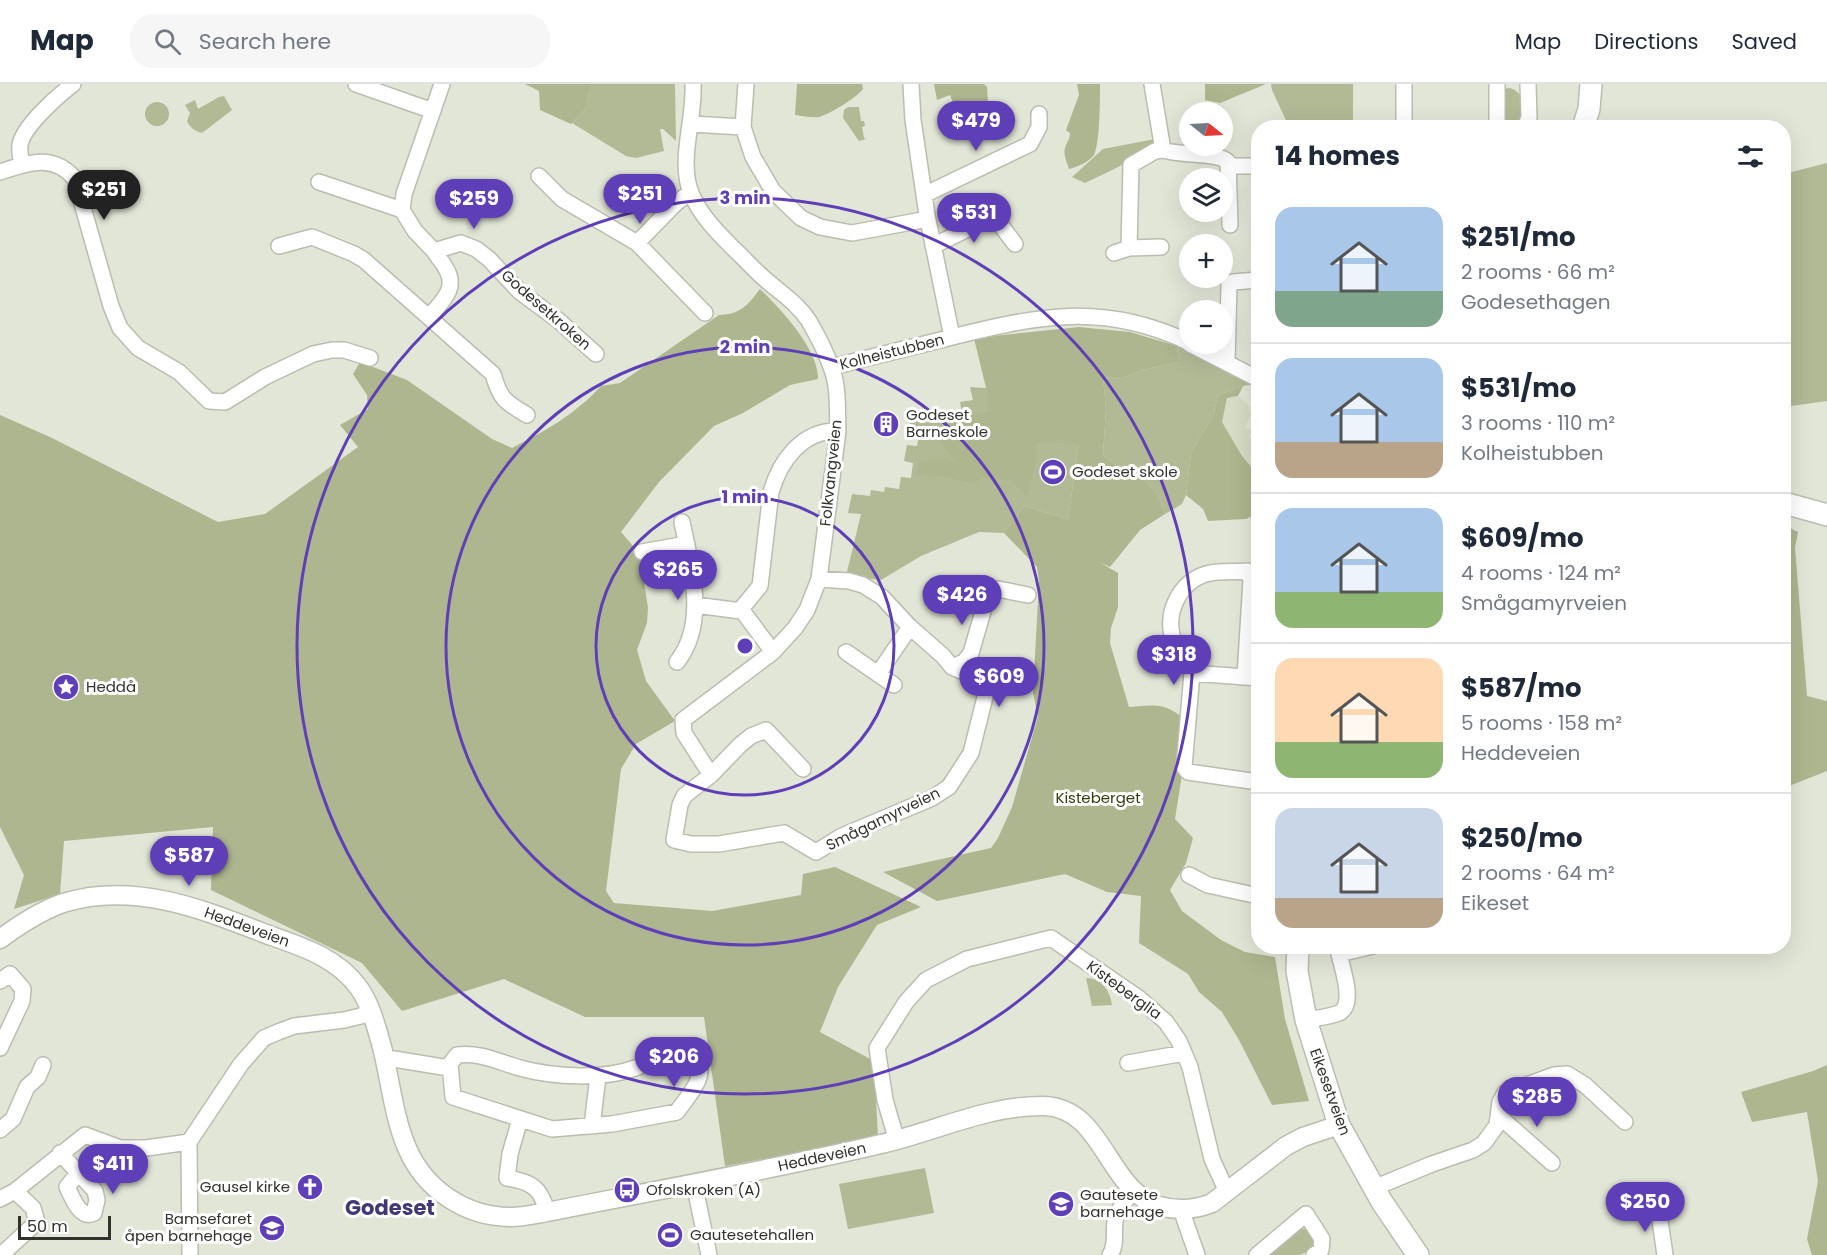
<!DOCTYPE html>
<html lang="en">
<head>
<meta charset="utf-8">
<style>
	body { margin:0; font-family:Poppins,sans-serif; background:#f6f6f7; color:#1f2937; height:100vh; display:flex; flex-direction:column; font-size:22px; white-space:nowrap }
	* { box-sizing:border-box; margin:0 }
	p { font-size:20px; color:#747a83 }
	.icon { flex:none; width:33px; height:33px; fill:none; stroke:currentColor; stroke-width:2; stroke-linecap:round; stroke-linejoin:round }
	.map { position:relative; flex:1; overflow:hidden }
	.panel { position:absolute; left:1251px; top:36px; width:540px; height:834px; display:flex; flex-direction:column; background:#fff; border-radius:24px; box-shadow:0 6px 24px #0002 }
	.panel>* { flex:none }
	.needle { width:39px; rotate:108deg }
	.buttons { position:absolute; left:1179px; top:18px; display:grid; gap:12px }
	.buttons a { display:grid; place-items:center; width:54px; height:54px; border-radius:50%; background:#fff; box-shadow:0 6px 24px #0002; font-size:30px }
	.scale { position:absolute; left:18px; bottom:15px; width:93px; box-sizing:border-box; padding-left:6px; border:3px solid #31322c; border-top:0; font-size:16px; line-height:21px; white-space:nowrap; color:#31322c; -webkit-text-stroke:4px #fff; paint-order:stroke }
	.price { position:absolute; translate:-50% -51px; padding:0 14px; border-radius:21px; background:#5e3fb7; color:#fff; font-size:20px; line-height:39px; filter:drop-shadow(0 2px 3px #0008) }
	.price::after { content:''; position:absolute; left:50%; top:36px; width:18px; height:14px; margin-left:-9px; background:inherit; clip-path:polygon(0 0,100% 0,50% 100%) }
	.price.current { background:#222; color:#fff }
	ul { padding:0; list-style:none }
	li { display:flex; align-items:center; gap:18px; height:150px; padding:0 24px }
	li+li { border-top:2px solid #e0e1e3 }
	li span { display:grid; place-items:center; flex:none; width:168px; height:120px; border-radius:18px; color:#555 }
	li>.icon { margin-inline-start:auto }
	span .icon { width:72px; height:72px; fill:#fffc; stroke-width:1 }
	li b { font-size:26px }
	h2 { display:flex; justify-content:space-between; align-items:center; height:72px; padding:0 24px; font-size:26px }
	header { display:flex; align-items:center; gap:36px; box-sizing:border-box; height:84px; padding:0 30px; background:#fff; border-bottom:2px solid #e0e1e3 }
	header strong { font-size:28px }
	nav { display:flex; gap:33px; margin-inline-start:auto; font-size:21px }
	.search { width:420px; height:54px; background:#f6f6f7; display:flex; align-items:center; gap:15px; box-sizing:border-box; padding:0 21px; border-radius:24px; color:#747a83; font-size:22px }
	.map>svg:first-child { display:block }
	.built { fill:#d7dcc6 }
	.green { fill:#b1b995 }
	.forest { fill:#aeb68f }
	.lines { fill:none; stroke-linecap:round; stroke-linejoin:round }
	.minor-casing { stroke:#babdaf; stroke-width:18 }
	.tertiary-casing { stroke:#babdaf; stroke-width:21 }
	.secondary-casing { stroke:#babdaf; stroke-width:24 }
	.minor { stroke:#fff; stroke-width:15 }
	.tertiary { stroke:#fff; stroke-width:18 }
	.secondary { stroke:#fff; stroke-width:21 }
	.ring { fill:none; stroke:#5e3fb7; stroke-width:3 }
	.labels { text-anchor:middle; stroke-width:6; stroke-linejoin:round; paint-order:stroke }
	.street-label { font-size:15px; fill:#31322c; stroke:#fff }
	.poi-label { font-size:15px; fill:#31322c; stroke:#fff; text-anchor:start }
	.park-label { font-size:15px; fill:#333a0b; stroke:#fff }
	.district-label { font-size:21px; font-weight:bold; fill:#433875; stroke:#fff }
	.centre { fill:#5e3fb7; stroke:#fff; stroke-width:3 }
	.ring-label { font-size:18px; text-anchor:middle; font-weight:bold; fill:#5e3fb7; stroke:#fff; stroke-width:6; stroke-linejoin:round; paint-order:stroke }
</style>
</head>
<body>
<header>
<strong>Map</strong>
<div class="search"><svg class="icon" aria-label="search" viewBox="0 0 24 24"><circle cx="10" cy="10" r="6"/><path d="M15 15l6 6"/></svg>Search here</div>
<nav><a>Map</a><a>Directions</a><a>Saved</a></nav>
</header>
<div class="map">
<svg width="1827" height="1171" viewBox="0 0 1827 1171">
	<rect width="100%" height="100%" fill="#e2e6d7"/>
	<!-- built -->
	<path class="built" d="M1238,312L1248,321L1251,329L1245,344L1252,346L1249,353L1258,356V425L1201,415L1220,327L1227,314Z"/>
	<!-- green -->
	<path class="green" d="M591,0H675L676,57L663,45H660L664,67L636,74L626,72L572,39L585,26Z
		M1271,0H1353V43H1289L1272,6Z
		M1510,4C1527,9 1526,32 1518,43L1500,44L1503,5Z
		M224,12L232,26L202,49C195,47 190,44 187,37L190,29L185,21L195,16L198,25L219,13Z
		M145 30a12 12 0 1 1 24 0a12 12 0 1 1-24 0Z
		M848,23H859L861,37H864L865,42L862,43L864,54L866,55L859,57L843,34L844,26Z
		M1155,55C1148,72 1103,90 1085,99L1072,93L1103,65Z
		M1827,79V317L1784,323V90Z
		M974,254L1079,360L1068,435L1024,422L1004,449L979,448L921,472L881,496L846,492L861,430L848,429L852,410L870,412L871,406L884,408L885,403L899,405L901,393L911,394L913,379L904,377L907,361L917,362L920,346L909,344L911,333L948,326L950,332L962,330L960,318L973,316L970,303L986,304Z
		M1177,262L1216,279L1255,300L1243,302L1218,311L1213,332L1191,368L1186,411L1182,420L1165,430L1157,409L1140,391L1124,387L1103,371L1106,325L1103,293L1121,295L1142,286L1179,278Z
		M1086,894C1102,895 1110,906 1112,921L1092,922Z
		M925,1084L934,1129L848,1145L839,1100Z
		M1299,1144L1309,1146L1315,1151L1316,1164L1300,1171H1266Z"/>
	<!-- forest -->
	<path class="forest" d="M525,0H591L585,26L571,40L540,26L539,7Z
		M797,0H862L863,5C856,14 830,30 819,33C811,34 803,32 795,31Z
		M934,0H984L987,3L988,19L991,26L989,31L962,42L950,11L937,16Z
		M1077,0H1100C1100,15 1100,59 1094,71C1089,78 1077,83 1069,85C1067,78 1063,71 1065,64C1067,57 1070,56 1070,49L1066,46L1079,11Z
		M1205,0H1266L1220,19L1205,16Z
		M760,205C781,225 819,266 818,295L790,301L743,329L714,342L659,398L621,448L639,469L644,498L648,524L647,539L637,566L646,597L675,637L636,660L621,685L606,807L614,819L712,827L801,811L803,790L835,783L921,823L877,841L838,903L820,948L874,977L878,1054L725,1082L704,933H585L504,895L402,927L362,879L211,806L213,743L64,757L60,810L14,825L24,791L0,743V331L50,353L218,438L265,430L358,363L340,341L368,325L367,311L353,290L360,278L407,296L492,355L512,364C545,347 576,330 601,302L620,299L719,231C741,230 747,222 760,205Z
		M1079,243L1130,248L1177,262L1179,278L1142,286L1121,295L1103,293L1106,325L1103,371L1124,387L1140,391L1157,409L1165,430L1140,446L1110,483L1099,478L1118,489V523L1111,544L1110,559L1129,623C1159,620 1167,619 1190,640L1175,735L1193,754L1186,779L1170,806L1182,827L1221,856L1245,868L1275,873L1285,935L1309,1017L1272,1021L1239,956L1222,928L1199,908L1188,890L1139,859L1141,812L1107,808L1065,790L937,817L883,788L991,764L998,754L1012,723L1038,632L1033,609L1039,497L1037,483L1004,449L1024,422L1068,435L1079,360L1037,358L1036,378L1027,413L1012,397L984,393L973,399L945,393L917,390L919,378L944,375L957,379L940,357L951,351L942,339L987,328V305L974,254Z
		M1243,302L1238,312L1227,314L1222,338L1242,372L1258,391V429L1246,435L1208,437L1203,425L1186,411L1191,368L1213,332L1218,311Z
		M1784,441L1798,448L1795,464L1807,612L1827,617V687L1784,704Z
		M1827,981V1171H1812L1807,1155L1818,1097L1807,1028L1752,1038L1741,1008L1813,987Z"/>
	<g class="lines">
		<defs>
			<path id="minor" d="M356,0L433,27
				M693,0C695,36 678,75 691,109C700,131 717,148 733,164C744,174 754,186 766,196C781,209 798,220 809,237C817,251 826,268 831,283C839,302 837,326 838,347L819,495L807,526L795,544L773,568L683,636L684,649L711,691
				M746,0L743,43L753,73L773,107L801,134L820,143L852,149L928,135
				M911,0L913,36L927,131L952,253
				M691,40L743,43
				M1497,41V0
				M1404,44V0
				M1525,44L1529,33L1528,0
				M1163,66C1180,72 1219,68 1228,78L1230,141
				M22,81C21,75 19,67 20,61C23,42 58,12 73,0
				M1229,82H1258
				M0,88C28,79 53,69 75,95L111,222L120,244L138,264L179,288L209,317L225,318L265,293L313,270L332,266H344L370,274
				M539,92L562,115L637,159L705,229
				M319,98L402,126L415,147L434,167L461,159L476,165L489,175L520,208L558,236L596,270
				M924,111L1030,60L1039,43V30
				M402,126L404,110L442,0
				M637,159L676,119L691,108
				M279,162L312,153L354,170L364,176L493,290C500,315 505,318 527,331
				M933,162L994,132L1015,160
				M1129,164L1131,81L1155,67L1163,66L1152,0
				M1114,169L1129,164L1161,163
				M429,233C442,217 459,204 445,183C442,177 437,173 434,167
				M1190,260L1258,295
				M1227,278L1229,201L1233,198L1258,196
				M832,283C870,273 909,264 948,254C1036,232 1103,217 1190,259
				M642,468L687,460
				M965,507L984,508L998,505L1028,511
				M695,521L741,527
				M773,568L741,525L760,502L771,408C780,377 802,346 838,347
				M846,568L894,601
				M677,578C708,539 691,482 682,438
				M952,583L964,578L971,569L986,517L984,508
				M1192,589C1186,577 1175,564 1172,551C1166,525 1182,495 1210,489C1221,487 1235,488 1247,487L1251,496L1245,593
				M878,590L910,543
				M1258,594L1192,589L1184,683L1188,688L1258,698
				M803,685L766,646L751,652L740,661L711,691L684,712L680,721L674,756L691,760H719L784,749L816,768L842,752L932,714L949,703L971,669L986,609L970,591L952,583L943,572L910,543L882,513L863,501L849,497L819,495
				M1189,791L1208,801L1258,812
				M0,897L10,890L23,905L22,917L0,964
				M1306,936C1316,934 1329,933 1339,929C1356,921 1342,884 1339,870L1373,862
				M663,968L697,976C708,993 686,1014 677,1028L612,1040L552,1045L453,1013L450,980L457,971C481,968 498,978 520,984C553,993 603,996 635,984C645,981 654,973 663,968Z
				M385,976L394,975L449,984
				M1128,979L1184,969
				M1500,1033L1552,1079
				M520,1035L510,1070L507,1094C532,1098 541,1104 547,1128
				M592,1042L598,992
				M0,1046L13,1035L27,1003L38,993L43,981
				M897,1057L885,1016L877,964L906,918L926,896L967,875L1051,854L1140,915L1166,938L1179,957L1190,983L1212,1075L1227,1108
				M60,1069L95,1107L97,1116L94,1129C80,1136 72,1113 67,1103L78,1089
				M694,1099L709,1171
				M1375,1106L1381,1101L1432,1080L1473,1066L1484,1059L1497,1041L1500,1018L1505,1009L1554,991L1567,990L1585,1001L1625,1038
				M0,1115L15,1107L85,1051L120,1064H146L189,1058
				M1658,1123L1665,1171
				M1183,1126L1184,1134L1197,1171
				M1,1171L37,1138L33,1124L15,1107
				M190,1171L189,1058L241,980L264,954L278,948L294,942L344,936L361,932L371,926
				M1110,1171C1118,1159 1112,1146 1116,1133C1119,1123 1127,1115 1133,1108
				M1257,1171L1306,1130L1322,1155L1321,1166L1314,1171"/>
			<path id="tertiary" d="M0,855C19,841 40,827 63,819C133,797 202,825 266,850C300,862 337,873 359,904C371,921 376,942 382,963C390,995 394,1034 407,1064C425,1106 466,1133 511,1133C523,1133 535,1130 547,1128C659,1106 770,1086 881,1060C934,1048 988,1021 1044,1022C1104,1024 1106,1105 1159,1122C1178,1127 1195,1126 1212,1119L1286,1062L1303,1053L1339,1041"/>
			<path id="secondary" d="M1583,44L1589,25L1591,0
				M1784,419L1827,431
				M1298,862L1297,887L1306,936L1339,1041L1382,1118L1418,1171"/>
		</defs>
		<!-- minor casing -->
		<use href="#minor" class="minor-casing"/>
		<!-- tertiary casing -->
		<use href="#tertiary" class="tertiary-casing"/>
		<!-- secondary casing -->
		<use href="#secondary" class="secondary-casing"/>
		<!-- minor -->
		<use href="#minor" class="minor"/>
		<!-- tertiary -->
		<use href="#tertiary" class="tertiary"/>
		<!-- secondary -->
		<use href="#secondary" class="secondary"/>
	</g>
	<!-- distance rings -->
	<g class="ring">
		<circle cx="745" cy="562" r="149"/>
		<circle cx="745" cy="562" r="299"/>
		<circle cx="745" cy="562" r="448"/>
	</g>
	<!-- icons -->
	<defs>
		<symbol id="building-disc" viewBox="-11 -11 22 22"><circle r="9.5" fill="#5e3fb7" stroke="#fff"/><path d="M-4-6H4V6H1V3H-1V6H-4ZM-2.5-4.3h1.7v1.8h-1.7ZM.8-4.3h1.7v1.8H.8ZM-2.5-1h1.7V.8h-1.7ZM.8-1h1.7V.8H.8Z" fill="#fff"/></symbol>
		<symbol id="stadium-disc" viewBox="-11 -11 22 22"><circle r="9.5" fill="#5e3fb7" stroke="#fff"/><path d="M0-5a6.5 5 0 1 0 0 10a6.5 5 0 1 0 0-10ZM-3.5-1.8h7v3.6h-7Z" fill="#fff"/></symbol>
		<symbol id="sight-disc" viewBox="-11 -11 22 22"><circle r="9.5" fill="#5e3fb7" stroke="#fff"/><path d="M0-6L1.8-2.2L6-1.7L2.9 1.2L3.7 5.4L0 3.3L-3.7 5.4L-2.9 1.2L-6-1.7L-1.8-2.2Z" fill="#fff"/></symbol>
		<symbol id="church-disc" viewBox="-11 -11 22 22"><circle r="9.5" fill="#5e3fb7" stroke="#fff"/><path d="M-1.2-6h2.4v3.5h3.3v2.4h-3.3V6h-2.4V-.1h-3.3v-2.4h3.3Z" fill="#fff"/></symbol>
		<symbol id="bus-disc" viewBox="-11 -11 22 22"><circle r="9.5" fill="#5e3fb7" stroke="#fff"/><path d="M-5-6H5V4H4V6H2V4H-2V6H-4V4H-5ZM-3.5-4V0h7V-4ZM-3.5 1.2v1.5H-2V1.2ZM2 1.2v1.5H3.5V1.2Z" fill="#fff"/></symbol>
		<symbol id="school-disc" viewBox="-11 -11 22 22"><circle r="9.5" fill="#5e3fb7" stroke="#fff"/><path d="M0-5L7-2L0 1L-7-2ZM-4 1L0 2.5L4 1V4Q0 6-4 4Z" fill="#fff"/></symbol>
	</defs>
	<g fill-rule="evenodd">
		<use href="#building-disc" x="871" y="325" width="30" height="30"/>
		<use href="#stadium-disc" x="1038" y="373" width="30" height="30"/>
		<use href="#sight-disc" x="51" y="588" width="30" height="30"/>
		<use href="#church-disc" x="295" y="1088" width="30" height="30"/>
		<use href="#bus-disc" x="612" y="1091" width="30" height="30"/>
		<use href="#school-disc" x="1046" y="1105" width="30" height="30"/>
		<use href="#school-disc" x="257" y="1129" width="30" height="30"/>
		<use href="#stadium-disc" x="655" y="1136" width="30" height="30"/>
	</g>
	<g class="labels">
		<!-- street labels -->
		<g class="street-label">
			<text transform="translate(546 226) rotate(41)" y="5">Godesetkroken</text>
			<text transform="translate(892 268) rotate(-14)" y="5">Kolheistubben</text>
			<text transform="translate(831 389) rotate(-84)" y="5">Folkvangveien</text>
			<text transform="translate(883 735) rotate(-26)" y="5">Smågamyrveien</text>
			<text transform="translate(247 843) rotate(20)" y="5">Heddeveien</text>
			<text transform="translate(1124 906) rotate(36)" y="5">Kisteberglia</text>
			<text transform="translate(1330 1008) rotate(70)" y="5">Eikesetveien</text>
			<text transform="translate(822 1073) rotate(-12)" y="5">Heddeveien</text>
		</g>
		<!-- poi labels -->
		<g class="poi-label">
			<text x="906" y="336">Godeset<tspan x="906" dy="17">Barneskole</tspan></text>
			<text x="1072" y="393">Godeset skole</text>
			<text x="86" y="608">Heddå</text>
			<text x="290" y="1108" text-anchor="end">Gausel kirke</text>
			<text x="646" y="1111">Ofolskroken (A)</text>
			<text x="1080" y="1116">Gautesete<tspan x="1080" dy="17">barnehage</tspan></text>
			<text x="252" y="1140" text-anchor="end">Bamsefaret<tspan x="252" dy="17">åpen barnehage</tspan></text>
			<text x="690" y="1156">Gautesetehallen</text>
		</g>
		<!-- park labels -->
		<g class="park-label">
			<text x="1098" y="719">Kisteberget</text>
		</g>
		<!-- district labels -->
		<g class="district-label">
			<text x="390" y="1131">Godeset</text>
		</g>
	</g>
	<circle cx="745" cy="562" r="9" class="centre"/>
	<g class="ring-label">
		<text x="745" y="120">3 min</text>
		<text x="745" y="269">2 min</text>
		<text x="745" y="419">1 min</text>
	</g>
</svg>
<div class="buttons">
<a><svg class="needle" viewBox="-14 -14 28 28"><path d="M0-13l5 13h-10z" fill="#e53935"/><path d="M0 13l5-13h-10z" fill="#747a83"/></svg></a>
<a><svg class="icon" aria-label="layers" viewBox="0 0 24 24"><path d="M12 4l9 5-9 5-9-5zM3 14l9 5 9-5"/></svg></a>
<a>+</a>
<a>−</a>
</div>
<div class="scale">50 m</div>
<b class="price" style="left:976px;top:68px">$479</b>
<b class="price current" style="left:104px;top:137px">$251</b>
<b class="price" style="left:640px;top:141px">$251</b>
<b class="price" style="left:474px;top:146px">$259</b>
<b class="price" style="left:974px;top:160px">$531</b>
<b class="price" style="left:678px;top:517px">$265</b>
<b class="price" style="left:962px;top:542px">$426</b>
<b class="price" style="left:1174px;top:602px">$318</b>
<b class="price" style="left:999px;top:624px">$609</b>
<b class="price" style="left:189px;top:803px">$587</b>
<b class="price" style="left:674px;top:1004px">$206</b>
<b class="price" style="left:1537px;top:1044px">$285</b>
<b class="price" style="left:113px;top:1111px">$411</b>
<b class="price" style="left:1645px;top:1149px">$250</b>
<section class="panel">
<h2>14 homes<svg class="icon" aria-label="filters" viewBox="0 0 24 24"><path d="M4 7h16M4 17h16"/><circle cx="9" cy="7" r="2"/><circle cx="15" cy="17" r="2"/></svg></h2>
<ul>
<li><span style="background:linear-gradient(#a9c7e8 70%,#7fa58c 0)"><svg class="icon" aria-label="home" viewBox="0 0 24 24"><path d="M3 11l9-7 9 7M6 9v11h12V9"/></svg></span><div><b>$251/mo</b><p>2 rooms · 66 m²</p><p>Godesethagen</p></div></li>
<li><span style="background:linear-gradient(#a9c7e8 70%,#b9a48a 0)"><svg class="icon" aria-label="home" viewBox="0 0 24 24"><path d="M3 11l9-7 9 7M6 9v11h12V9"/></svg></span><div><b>$531/mo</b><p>3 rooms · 110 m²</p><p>Kolheistubben</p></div></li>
<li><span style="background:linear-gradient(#a9c7e8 70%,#8fb573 0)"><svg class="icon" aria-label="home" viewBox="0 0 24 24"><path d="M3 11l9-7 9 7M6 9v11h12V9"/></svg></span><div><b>$609/mo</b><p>4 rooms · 124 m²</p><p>Smågamyrveien</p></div></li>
<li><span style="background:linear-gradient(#ffd9b3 70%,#8fb573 0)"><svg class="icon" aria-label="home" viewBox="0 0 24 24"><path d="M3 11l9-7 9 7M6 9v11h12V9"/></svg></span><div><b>$587/mo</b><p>5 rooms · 158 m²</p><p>Heddeveien</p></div></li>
<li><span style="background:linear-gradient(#c9d6e8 75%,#b9a48a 0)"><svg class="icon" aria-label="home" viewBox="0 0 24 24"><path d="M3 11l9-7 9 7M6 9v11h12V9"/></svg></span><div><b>$250/mo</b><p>2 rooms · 64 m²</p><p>Eikeset</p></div></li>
</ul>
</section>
</div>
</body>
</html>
